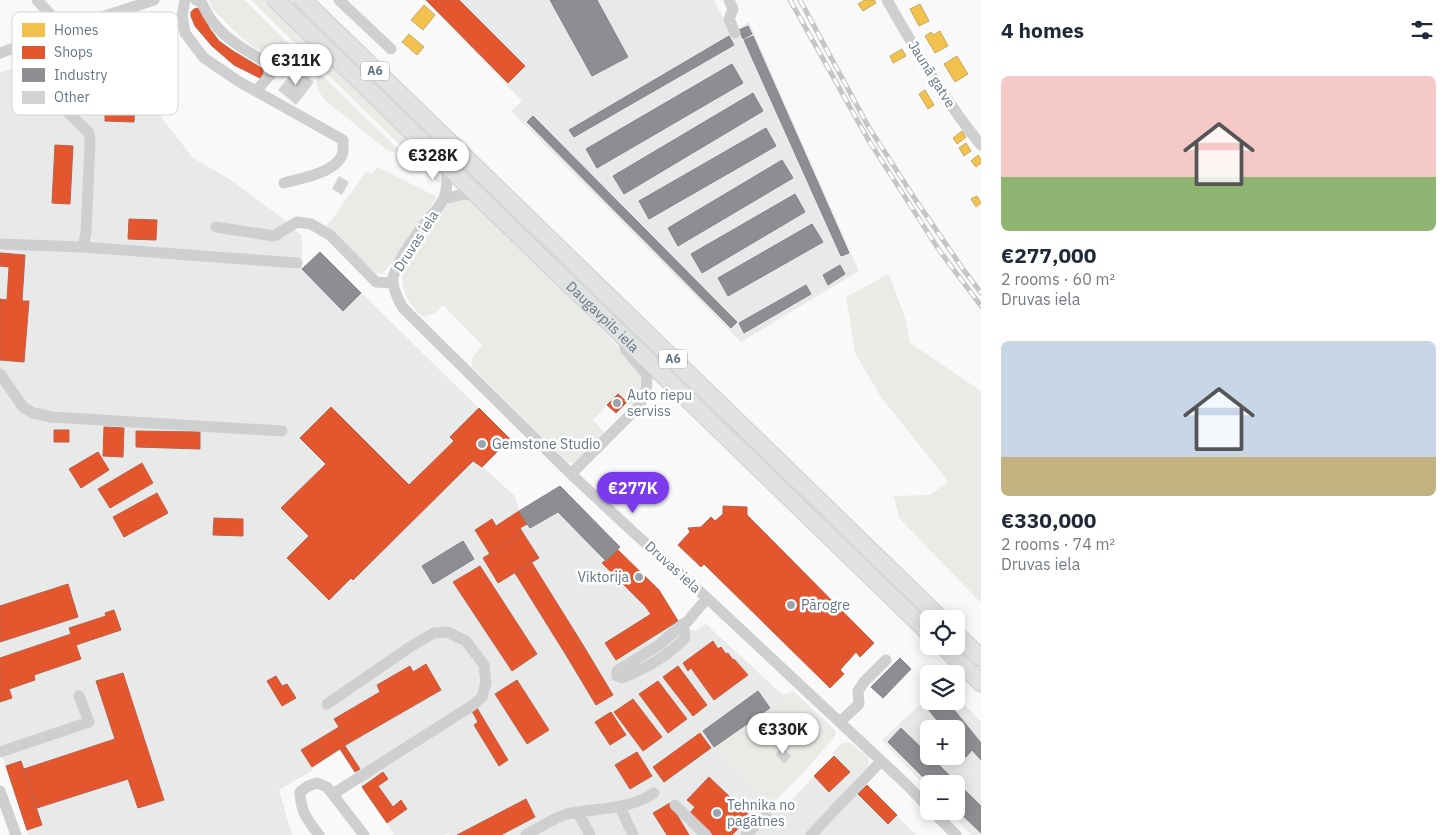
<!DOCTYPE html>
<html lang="en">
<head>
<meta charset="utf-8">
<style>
	body { margin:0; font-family:"IBM Plex Sans",sans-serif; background:#f2f2f3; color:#1f2937; height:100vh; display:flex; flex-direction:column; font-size:19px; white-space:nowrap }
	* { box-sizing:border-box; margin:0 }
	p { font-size:16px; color:#747a83 }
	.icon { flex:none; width:28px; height:28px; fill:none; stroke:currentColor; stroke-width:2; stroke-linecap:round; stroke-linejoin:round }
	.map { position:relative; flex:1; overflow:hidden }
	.sheet { display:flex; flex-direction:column; background:#fff; width:475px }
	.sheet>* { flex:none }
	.buttons { position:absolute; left:920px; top:610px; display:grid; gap:10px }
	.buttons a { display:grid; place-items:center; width:45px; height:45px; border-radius:8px; background:#fff; box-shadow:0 2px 12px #0003; font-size:25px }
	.price { position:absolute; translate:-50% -42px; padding:0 11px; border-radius:18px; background:#fff; color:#222; font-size:16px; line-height:32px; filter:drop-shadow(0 1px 2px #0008) }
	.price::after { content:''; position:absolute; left:50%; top:30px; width:15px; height:11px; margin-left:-8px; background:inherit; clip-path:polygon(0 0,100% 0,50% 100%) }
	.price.selected { background:#7c3aed; color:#fff }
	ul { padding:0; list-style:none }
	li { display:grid; align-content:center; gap:10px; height:265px; padding:0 20px }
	li span { display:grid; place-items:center; height:155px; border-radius:8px; color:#555 }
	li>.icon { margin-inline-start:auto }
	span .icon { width:90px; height:90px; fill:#fffc; stroke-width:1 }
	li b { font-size:21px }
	h2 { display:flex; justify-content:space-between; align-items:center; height:60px; padding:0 20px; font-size:21px }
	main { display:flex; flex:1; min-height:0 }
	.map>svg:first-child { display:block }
	.built { fill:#e8e9e9; fill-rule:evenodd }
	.green { fill:#e8ebe6 }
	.homes { fill:#f2c14e; stroke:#c8aa5e }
	.shops { fill:#e4572e; stroke:#be6048 }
	.industry { fill:#8d8d92; stroke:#81868e }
	.building { fill:#d0d2d3; stroke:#e8e8e8 }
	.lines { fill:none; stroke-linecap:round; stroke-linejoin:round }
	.highway-casing { stroke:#d5d6d6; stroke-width:19 }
	.minor { stroke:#cecfd0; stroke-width:11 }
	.highway { stroke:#e1e2e2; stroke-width:16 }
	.rail-casing { stroke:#c3c5c6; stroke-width:5 }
	.rail { stroke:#fff; stroke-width:3; stroke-dasharray:9; stroke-linecap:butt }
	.poi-dot { fill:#99a4ac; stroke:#fff; stroke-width:2 }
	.labels { text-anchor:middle; stroke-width:5; stroke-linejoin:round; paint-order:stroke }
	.shield { fill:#fff; stroke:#939fa8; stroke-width:1 }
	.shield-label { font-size:12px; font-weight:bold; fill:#657683 }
	.street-label { font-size:14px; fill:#657683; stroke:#fff }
	.poi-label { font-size:14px; fill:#657683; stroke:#fff; text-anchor:start }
	.key { fill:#fff; stroke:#d1d6da; stroke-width:1 }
	.key-label { font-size:14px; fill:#657683 }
</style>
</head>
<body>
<main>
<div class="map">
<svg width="981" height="835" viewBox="0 0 981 835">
	<rect width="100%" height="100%" fill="#f9f9f9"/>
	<!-- built -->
	<path class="built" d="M426,0H714L731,33L749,22L859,271L741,342L511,111L522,101Z
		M97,34L193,158L231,180L285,220L302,236V269L320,252L510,439L483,467L515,496L519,511L560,486L620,547L618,550L659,590L679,621L694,631L706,624L789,701L769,714L766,711L721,748L723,757L779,813L834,756L865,787L867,785L916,835H449L448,833L444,835H394L387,823L362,787L355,772L340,749L312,767L313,770L279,790L292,835H28L0,749V73Z
		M929,696V701H956V696L981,722V835H971L949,811H956V784H929V790L882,740ZM929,729H956V756H929Z"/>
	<!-- green -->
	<path class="green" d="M209,0H244L399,150L401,154L387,150L327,102C319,93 315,87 317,75L295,54C288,56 282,58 275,57C251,51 228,24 212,8Z
		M251,0H267L435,163L440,172L441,182L439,183Z
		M285,0H294L932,619H929V623Z
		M377,167L437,197L384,273L376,274L327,226L366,172L373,173Z
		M466,199L479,204L563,287L588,316L639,368L643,378L641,396L630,405L618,394L593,420L605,433L574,464L568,462L472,367V358L482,345L443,305L435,313L423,317C408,304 397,285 405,266C408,259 414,253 418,246C428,230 438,216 450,202Z
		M889,274L906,321L910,343L981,391V603L899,518L894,496L930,495L948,481L881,397L855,353L846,297Z
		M793,691L835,730V736L804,772L771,805L723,757L721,748L718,745L766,710L769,714L788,701L782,695Z
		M849,742L868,757L869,765L842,794L835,786L850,772L832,753L841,744Z"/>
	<!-- homes -->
	<path class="homes" d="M865,0H874L876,3L863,11L858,4Z
		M920,4L929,21L919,26L910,9Z
		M424,5L435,15L423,30L411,20Z
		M940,31L948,46L935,53L925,36L931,32L933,35Z
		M409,34L424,47L417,55L402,42Z
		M902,49L906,56L893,63L890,56Z
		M957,56L968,74L955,82L944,64Z
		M925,90L934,105L928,109L919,94Z
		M962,131L966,137L957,144L953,138Z
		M966,143L971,151L964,156L959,148Z
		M978,155L981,159V163L976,167L971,161Z
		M977,196L981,203L976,207L971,199Z"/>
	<!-- shops -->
	<path class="shops" d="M426,0H459L525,66L508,83Z
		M198,8L200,10L210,29L219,41L233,51L263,69V74L260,78L234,65L212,46L195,26L191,16V12L194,9Z
		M77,80L106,81V93L135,94L134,122L105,121V110L77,109Z
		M55,145L73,146L70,204L52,203Z
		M129,219L157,220L156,240L128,239Z
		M0,253L25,255L22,301H29L24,362L0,360V299L7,300L9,267L0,266Z
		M618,394L627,402L616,413L607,405Z
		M331,407L409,485L454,441L450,437L479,408L510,439L482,467L473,461L353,580L351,578L329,600L287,558L309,536L281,508L326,464L300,438Z
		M104,427L124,428L123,457L103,456Z
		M54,430H69V442H54Z
		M136,431L200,432V449L136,447Z
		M98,452L109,470L81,488L69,469Z
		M142,463L153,483L110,508L98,489Z
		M157,493L168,513L124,537L113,517Z
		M723,506L747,507V515L874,643L860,657L856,652L840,670L844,674L830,688L704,564L701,567L678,545L690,532L688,528L701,527L711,517L715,521L723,514Z
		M519,511L527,524L520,528L523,533L490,554L475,530L492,519L496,526Z
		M214,518L243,519V536L213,535Z
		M523,533L539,558L498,583L483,558Z
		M618,550L659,590L678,621L616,660L605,643L651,614L645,606L602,563Z
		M532,563L583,645L566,655L515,573Z
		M480,566L537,654L512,671L453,582Z
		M68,584L78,617L0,642V606Z
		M114,610L121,630L76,645L81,659L34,675L35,680L9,689L12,698L0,702V658L71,634L69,628L106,616L105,613Z
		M713,641L718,649L721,647L726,654L728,653L733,660L734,659L748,675L714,700L691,668L688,671L683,663Z
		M583,645L613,695L596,705L566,655Z
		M426,664L441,690L349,743L334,719L380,692L377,685L410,666L413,672Z
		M678,666L707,705L693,716L663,677Z
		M123,673L164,800L138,808L128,779L37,808L24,769L115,739L96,681Z
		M276,676L282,686L287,684L296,698L282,706L267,681Z
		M517,680L549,730L527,744L495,694Z
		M658,681L687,719L668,733L639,694Z
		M633,699L662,737L643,751L614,712Z
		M477,708L508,760L499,766L474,725L478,722L472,711Z
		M611,712L626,735L610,745L595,722Z
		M339,727L349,743L326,758L316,741Z
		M700,733L711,748L664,782L653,767Z
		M316,741L326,758L312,767L301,750Z
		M345,746L360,769L355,772L340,749Z
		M637,752L652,776L630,789L615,765Z
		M834,756L850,772L829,792L814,776Z
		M21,761L42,825L27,830L6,766Z
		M383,772L388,779L378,786L393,807L401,800L407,809L387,823L362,787Z
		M709,777L750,816L732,835H723L722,834L720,835H713L690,813L695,807L687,800Z
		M867,785L897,815L888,824L858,794Z
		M526,799L535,817L501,835H457Z
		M670,803L689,835H667L653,813Z"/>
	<!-- industry -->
	<path class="industry" d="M550,0H597L628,57L592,76Z
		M748,26L752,34L743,39L739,30Z
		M729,36L734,45L574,137L569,130Z
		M753,36L849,253L841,256L744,40Z
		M732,64L743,83L597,168L586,149Z
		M753,93L763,111L624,194L613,176Z
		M533,116L737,322L731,328L527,122Z
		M766,128L776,146L649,219L639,201Z
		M782,160L793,178L678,246L668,228Z
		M795,194L805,212L702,273L691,254Z
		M812,224L823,242L728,296L718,278Z
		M320,252L361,293L343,311L302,269Z
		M840,265L845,274L828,285L823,275Z
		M806,285L811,294L744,333L739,323Z
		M560,486L620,547L606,561L558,512L530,528L527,524L519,511Z
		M463,541L474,559L433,584L422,566Z
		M900,658L911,669L883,698L871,687Z
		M758,691L770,708L714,747L703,731Z
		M929,700V701H947L981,743V760L972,750L966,757L956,744V729H944L924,704Z
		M901,728L981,806V833L956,809V784H930L888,742Z"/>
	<!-- building -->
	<path class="building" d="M296,68L314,82L296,105L278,90Z
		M339,176L349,182L342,195L332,189Z
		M782,747L792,756L784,764L775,754Z"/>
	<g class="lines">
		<defs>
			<g id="highway">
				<path id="s1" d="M276,0L929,633"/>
				<path d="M303,0L941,619"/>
				<path d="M956,634L981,658"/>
				<path d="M943,646L981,683"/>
			</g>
		</defs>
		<!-- highway casing -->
		<use href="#highway" class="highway-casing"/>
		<!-- minor -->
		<path class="minor" d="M37,0L50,14L69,41L70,46L66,110L89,133L90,142L86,233L83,247
			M185,0L182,16L185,33L204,58L238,81L343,140C343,144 343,148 343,152C338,173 301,178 284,183
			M196,0L201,2C205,8 208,17 213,22C227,41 250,53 270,64V75L256,91
			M339,0L391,49
			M729,0L733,9L729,19L735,33
			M887,0C916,50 944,100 981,145
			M0,53L62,30L154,0
			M445,164C447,174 448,188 444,198C441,205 435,211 430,217C420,230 391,266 393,283C394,292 399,301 403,308L571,474L632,531L707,598L906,784L929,808
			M444,199L464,194L478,196
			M216,227L274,236L297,222L311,224L330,235L376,282L393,283
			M0,244L83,247L297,263
			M0,374L23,407L33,413L52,417L282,431
			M571,474L637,408C646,396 647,390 647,375L626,350L623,340
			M683,624L685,638C667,657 646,668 622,678L617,676V671L659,645L683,624L687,622L707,598
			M327,704L413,645L434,633L447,632L466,641L484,665L486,683L482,697L473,705L333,794
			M840,722L859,704L858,691L864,682L886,660
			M0,752L89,722L79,696
			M0,791L16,835
			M675,805L706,835
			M620,807L633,835
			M932,811L956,835
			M578,813L590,835
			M319,835C307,819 301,813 300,792L308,786L317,783L327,787L364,835
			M526,835C536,829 556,817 567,814C596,808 629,810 654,793
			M746,835L766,814
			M811,835L881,761"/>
		<!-- highway -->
		<use href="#highway" class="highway"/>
		<defs>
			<path id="rail" d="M790,0L869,141L939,250L981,306
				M800,0L868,126L915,199L963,269L981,293"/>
		</defs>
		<!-- rail casing -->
		<use href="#rail" class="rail-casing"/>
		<!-- rail -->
		<use href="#rail" class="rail"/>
	</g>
	<!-- markers -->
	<g class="poi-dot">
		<circle cx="617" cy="403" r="5"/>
		<circle cx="482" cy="444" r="5"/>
		<circle cx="639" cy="577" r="5"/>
		<circle cx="791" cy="605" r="5"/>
		<circle cx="717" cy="813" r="5"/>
	</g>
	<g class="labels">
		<!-- shield labels -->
		<g class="shield">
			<rect x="361" y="61.5" width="28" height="19" rx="4"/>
			<rect x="659" y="349.5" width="28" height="19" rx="4"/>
		</g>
		<g class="shield-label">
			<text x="375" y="75">A6</text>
			<text x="673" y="363">A6</text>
		</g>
		<!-- street labels -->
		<g class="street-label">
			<text transform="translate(932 74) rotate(58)" y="5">Jaunā gatve</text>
			<text transform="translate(416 241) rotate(-57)" y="5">Druvas iela</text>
			<text dy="5" stroke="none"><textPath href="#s1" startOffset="455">Daugavpils iela</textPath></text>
			<text transform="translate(673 567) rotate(42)" y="5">Druvas iela</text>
		</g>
		<!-- poi labels -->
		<g class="poi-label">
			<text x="627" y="400">Auto riepu<tspan x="627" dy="16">serviss</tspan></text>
			<text x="492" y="449">Gemstone Studio</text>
			<text x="629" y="582" text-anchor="end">Viktorija</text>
			<text x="801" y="610">Pārogre</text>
			<text x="727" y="810">Tehnika no<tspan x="727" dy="16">pagātnes</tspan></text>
		</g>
	</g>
	<!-- legend -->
	<rect x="12" y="12" width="166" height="103" rx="8" class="key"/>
	<rect x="22" y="23" width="23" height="14" fill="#f2c14e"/>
	<rect x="22" y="46" width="23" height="13" fill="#e4572e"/>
	<rect x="22" y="68" width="23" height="14" fill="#8d8d92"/>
	<rect x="22" y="91" width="23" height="13" fill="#d0d2d3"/>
	<g class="key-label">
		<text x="54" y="35">Homes</text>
		<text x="54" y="57">Shops</text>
		<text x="54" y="80">Industry</text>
		<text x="54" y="102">Other</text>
	</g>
</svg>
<div class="buttons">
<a><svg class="icon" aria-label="locate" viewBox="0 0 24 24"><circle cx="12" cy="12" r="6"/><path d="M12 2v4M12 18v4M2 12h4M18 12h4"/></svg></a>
<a><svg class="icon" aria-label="layers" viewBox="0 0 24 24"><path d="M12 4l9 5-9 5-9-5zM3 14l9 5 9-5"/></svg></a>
<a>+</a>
<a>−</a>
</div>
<b class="price" style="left:296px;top:86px">€311K</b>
<b class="price" style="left:433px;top:181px">€328K</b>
<b class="price selected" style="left:633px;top:514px">€277K</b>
<b class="price" style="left:783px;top:755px">€330K</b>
</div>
<section class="sheet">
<h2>4 homes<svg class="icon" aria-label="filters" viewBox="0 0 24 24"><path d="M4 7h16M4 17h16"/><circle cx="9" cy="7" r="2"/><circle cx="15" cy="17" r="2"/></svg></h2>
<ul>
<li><span style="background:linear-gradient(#f6c9c9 65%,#8fb573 0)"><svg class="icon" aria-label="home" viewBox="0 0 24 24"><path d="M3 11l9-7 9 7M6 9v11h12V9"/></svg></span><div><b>€277,000</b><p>2 rooms · 60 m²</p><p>Druvas iela</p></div></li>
<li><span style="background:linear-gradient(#c9d6e8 75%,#c2b280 0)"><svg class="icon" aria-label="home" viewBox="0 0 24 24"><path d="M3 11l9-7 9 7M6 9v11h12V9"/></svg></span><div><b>€330,000</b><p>2 rooms · 74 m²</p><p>Druvas iela</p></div></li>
</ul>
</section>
</main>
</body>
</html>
